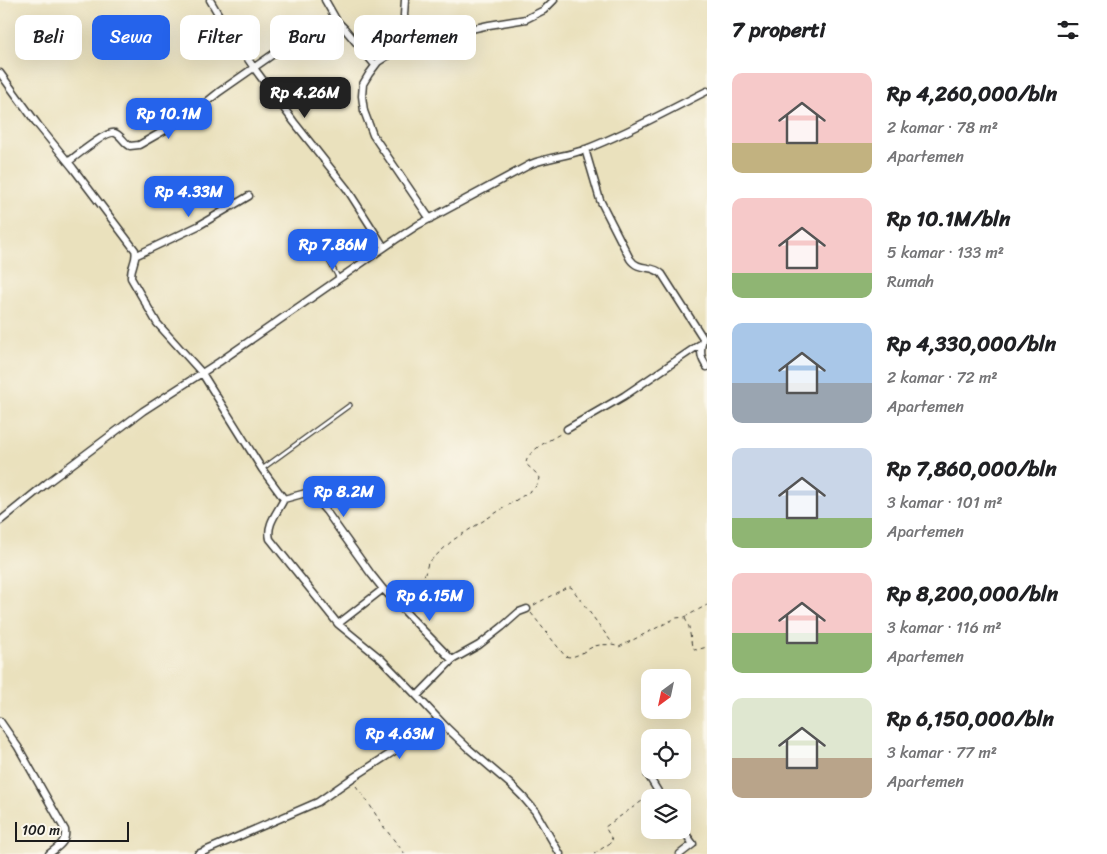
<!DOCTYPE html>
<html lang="id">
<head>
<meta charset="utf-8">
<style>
	body { margin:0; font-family:Sriracha,sans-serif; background:#f6f6f6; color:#202124; height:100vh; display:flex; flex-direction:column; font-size:19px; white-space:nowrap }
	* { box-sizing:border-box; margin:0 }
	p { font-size:16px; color:#757577 }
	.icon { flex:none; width:28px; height:28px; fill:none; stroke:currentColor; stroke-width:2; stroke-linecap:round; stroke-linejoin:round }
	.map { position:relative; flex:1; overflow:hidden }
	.panel { display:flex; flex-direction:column; background:#fff; width:400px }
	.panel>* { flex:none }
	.guide { position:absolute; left:15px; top:15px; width:475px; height:45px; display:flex; gap:10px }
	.needle { width:32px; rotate:213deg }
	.controls { position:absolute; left:641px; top:669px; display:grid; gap:10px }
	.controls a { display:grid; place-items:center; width:50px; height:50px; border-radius:10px; background:#fff; box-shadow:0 5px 20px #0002; font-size:25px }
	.scale { position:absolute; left:15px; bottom:12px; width:114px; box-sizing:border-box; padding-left:5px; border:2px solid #1c1c1c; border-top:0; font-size:14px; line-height:18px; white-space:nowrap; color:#1c1c1c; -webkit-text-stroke:4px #fbf7ec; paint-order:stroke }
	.price { position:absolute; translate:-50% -42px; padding:0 11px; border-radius:10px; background:#2563eb; color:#fff; font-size:16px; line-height:32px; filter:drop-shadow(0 1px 2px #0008) }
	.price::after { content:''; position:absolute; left:50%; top:30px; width:15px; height:11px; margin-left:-8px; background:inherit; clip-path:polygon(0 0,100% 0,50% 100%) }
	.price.selected { background:#222; color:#fff }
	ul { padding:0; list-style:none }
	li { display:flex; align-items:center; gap:15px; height:125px; padding:0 25px }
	li span { display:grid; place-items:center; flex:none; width:140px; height:100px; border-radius:10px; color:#555 }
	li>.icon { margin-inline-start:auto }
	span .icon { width:60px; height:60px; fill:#fffc; stroke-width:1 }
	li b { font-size:21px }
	h2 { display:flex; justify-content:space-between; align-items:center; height:60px; padding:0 25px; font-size:21px }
	.pill { padding:0 18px; border-radius:10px; background:#fff; box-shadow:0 5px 20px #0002; font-size:18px; line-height:45px }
	.pill.selected { background:#2563eb; color:#fff }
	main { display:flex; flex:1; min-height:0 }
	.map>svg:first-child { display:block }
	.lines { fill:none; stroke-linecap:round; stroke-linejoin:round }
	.service-casing { stroke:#3b3a34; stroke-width:5.5 }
	.minor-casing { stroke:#3b3a34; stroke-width:9 }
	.path { stroke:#3b3a34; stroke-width:1; stroke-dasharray:4 4; stroke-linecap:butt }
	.service { stroke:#fff; stroke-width:3 }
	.minor { stroke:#fff; stroke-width:6 }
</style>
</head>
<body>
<main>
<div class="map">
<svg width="707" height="854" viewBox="0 0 707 854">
	<rect width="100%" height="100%" fill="#fbf7ec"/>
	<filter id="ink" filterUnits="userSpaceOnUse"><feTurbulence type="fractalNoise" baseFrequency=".02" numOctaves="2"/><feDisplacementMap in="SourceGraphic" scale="10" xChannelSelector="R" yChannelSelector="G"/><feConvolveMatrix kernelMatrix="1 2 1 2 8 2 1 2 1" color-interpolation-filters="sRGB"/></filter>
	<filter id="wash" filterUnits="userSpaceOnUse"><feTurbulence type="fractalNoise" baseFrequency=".0096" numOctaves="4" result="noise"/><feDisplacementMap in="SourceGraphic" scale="20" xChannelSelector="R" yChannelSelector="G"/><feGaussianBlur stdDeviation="1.12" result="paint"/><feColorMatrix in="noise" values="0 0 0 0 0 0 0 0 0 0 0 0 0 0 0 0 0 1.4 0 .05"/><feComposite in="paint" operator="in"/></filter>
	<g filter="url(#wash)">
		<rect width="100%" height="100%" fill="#eae1bd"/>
	</g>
	<g filter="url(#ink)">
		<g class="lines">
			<defs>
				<path id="service" d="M314,233L339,279
					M262,469L350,405"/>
				<path id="minor" d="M210,0L224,24L254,68L294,122L347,189L384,247
					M325,0L337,21
					M405,0L404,15L408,43
					M0,73L38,125L73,168L135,250C138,260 130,266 131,278L157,323L202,373L262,469L284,499C278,512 266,524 270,539L338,624L381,659L417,696L446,727L469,749L510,784L523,797L535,811L560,854
					M68,162C76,156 108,130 115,133C121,135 124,143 130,146L139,145L188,117L219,92L282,48L320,32L337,21L344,28L375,65
					M430,219L373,135L364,111L362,96L363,84L369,74L378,62L408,43L489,25L526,19L544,10L554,0
					M137,255L198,226L249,196
					M702,343C700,353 701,359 707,367
					M567,429L624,396L702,343L703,338L662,274C652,264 639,272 630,259L600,200L585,149
					M284,499L306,493L312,495L326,511L371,574L383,589
					M0,521L47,483L143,411L219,362L395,240L418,225L531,164C549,157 568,156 586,149C628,133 667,111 707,91
					M338,624L383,589L452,660
					M417,696L452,660L479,645L502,627L519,612L527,609
					M0,721L18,747L65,830C67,843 57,847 49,854
					M648,775L662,798
					M198,854L318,802L351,779L396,750L435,722L440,721
					M680,854L693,844L682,829"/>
			</defs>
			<!-- service casing -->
			<use href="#service" class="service-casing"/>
			<!-- minor casing -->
			<use href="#minor" class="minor-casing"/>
			<!-- path -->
			<path class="path" d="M400,596L418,582L425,574L428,563L453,540L532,490L537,485L539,478L537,474L526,464C526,451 550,440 560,434
				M534,605L567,587H571L613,644
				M531,613L565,656C575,660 586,649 595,646C602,644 612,644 619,647L676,618L685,617L707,605
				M685,618L689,627L692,647L696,650L707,647
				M356,786L366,799L383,826L405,854
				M594,854L613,841L605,827L652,794"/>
			<!-- service -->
			<use href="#service" class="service"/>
			<!-- minor -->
			<use href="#minor" class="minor"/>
		</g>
	</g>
</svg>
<div class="controls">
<a><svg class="needle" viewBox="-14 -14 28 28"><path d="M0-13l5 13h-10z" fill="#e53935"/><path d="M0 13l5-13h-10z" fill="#757577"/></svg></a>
<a><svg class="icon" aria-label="locate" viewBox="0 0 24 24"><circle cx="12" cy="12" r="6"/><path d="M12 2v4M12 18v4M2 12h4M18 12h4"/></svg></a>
<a><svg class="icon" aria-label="layers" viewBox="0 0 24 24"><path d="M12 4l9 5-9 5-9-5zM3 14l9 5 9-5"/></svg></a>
</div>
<div class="scale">100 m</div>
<b class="price selected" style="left:305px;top:119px">Rp 4.26M</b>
<b class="price" style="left:169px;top:140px">Rp 10.1M</b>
<b class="price" style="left:189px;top:218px">Rp 4.33M</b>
<b class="price" style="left:333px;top:271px">Rp 7.86M</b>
<b class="price" style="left:344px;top:518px">Rp 8.2M</b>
<b class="price" style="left:430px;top:622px">Rp 6.15M</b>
<b class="price" style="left:400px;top:760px">Rp 4.63M</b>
<div class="guide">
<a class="pill">Beli</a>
<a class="pill selected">Sewa</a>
<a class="pill">Filter</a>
<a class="pill">Baru</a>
<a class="pill">Apartemen</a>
</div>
</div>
<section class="panel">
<h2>7 properti<svg class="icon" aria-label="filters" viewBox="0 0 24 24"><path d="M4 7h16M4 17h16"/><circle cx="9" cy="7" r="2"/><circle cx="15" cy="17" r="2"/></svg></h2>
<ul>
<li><span style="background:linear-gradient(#f6c9c9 70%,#c2b280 0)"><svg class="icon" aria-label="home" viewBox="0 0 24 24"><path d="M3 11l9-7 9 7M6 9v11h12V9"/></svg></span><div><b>Rp 4,260,000/bln</b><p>2 kamar · 78 m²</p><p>Apartemen</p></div></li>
<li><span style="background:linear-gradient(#f6c9c9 75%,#8fb573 0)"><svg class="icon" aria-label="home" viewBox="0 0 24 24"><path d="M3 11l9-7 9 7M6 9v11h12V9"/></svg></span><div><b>Rp 10.1M/bln</b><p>5 kamar · 133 m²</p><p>Rumah</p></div></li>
<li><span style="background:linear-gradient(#a9c7e8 60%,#9aa5b1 0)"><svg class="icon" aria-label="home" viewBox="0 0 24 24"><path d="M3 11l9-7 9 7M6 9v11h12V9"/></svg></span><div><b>Rp 4,330,000/bln</b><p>2 kamar · 72 m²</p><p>Apartemen</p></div></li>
<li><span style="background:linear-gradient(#c9d6e8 70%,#8fb573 0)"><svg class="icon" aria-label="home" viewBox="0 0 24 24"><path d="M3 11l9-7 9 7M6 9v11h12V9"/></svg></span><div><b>Rp 7,860,000/bln</b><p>3 kamar · 101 m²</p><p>Apartemen</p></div></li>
<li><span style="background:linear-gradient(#f6c9c9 60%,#8fb573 0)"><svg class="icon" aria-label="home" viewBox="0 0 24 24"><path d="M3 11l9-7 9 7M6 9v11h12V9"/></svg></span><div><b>Rp 8,200,000/bln</b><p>3 kamar · 116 m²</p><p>Apartemen</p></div></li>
<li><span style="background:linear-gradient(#dfe7d0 60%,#b9a48a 0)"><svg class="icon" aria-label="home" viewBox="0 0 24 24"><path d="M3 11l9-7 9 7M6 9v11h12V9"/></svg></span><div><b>Rp 6,150,000/bln</b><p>3 kamar · 77 m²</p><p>Apartemen</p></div></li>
</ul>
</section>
</main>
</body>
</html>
